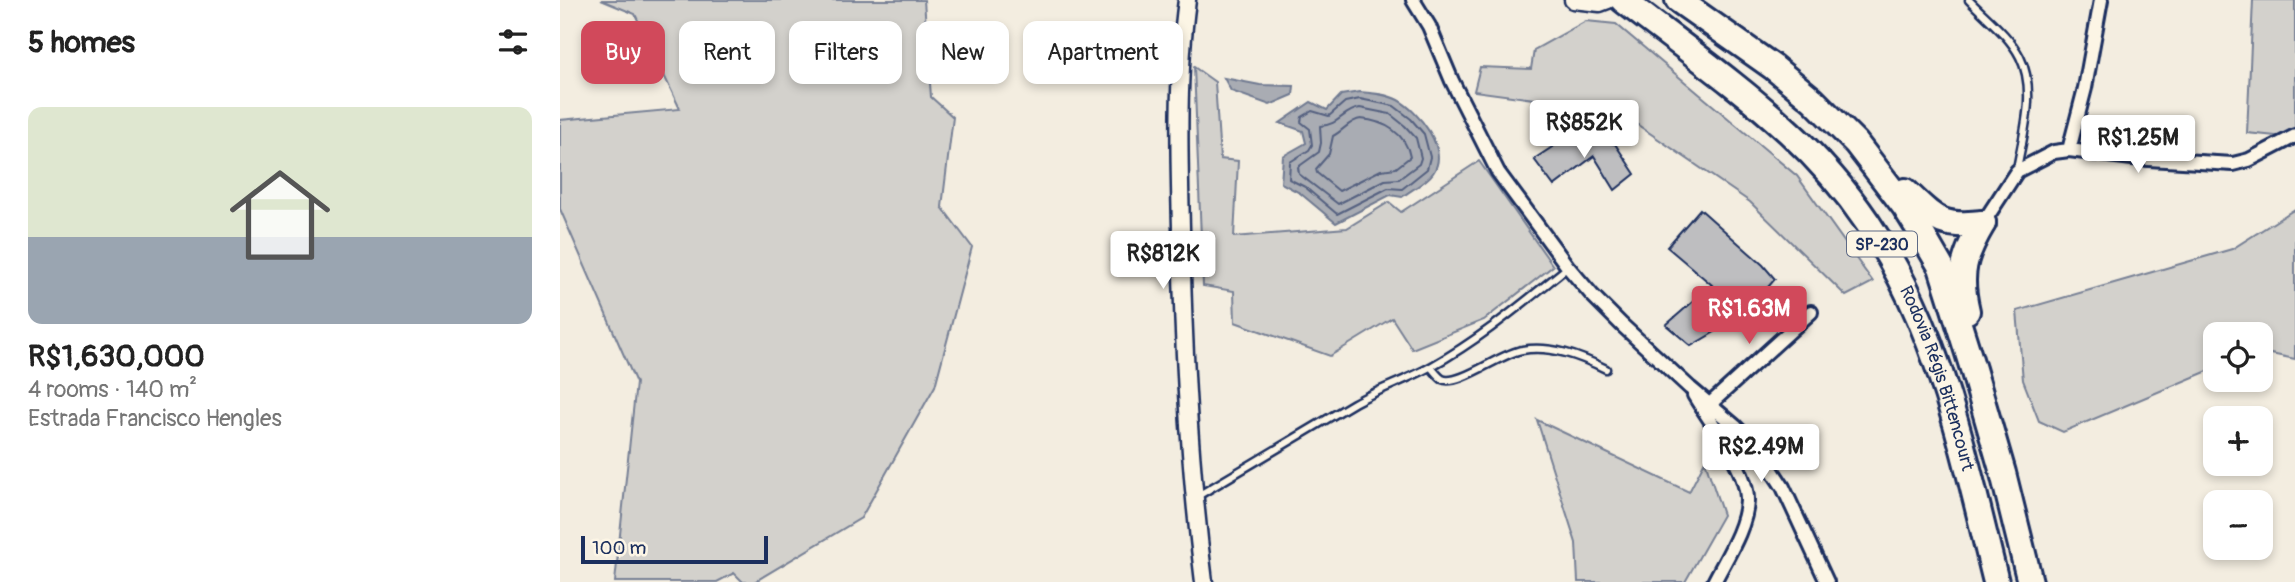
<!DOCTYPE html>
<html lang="en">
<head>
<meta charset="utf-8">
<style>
	body { margin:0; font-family:Pangolin,sans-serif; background:#f6f6f6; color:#222; height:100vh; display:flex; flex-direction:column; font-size:26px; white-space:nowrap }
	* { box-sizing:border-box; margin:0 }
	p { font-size:23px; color:#767676 }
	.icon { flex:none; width:38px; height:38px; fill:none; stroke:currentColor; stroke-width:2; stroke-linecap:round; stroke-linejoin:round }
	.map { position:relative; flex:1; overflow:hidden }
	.drawer { display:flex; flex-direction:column; background:#fff; width:560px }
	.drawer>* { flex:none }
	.hud { position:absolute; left:21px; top:21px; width:665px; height:63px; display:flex; gap:14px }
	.buttons { position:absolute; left:1643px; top:322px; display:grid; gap:14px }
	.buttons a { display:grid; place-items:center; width:70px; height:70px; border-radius:14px; background:#fff; box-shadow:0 4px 10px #0003; font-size:35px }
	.scale { position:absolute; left:21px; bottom:18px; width:187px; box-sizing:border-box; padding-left:7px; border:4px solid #1b2f5e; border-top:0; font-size:19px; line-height:24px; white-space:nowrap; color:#1b2f5e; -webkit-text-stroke:5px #fcf5e5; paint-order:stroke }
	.price { position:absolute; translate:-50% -60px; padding:0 16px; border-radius:7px; background:#fff; color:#222; font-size:23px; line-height:46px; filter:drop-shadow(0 2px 4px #0008) }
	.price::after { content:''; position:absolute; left:50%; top:42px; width:21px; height:16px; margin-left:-10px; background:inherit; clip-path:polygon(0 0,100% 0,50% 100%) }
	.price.selected { background:#d1495b; color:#fff }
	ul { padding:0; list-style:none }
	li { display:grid; align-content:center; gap:14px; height:371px; padding:0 28px }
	li span { display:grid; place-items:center; height:217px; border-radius:14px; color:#555 }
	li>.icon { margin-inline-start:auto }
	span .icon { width:126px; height:126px; fill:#fffc; stroke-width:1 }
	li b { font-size:30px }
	h2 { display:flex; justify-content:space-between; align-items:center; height:84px; padding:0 28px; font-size:30px }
	.chip { padding:0 24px; border-radius:14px; background:#fff; box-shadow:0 4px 10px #0003; font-size:24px; line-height:63px }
	.chip.selected { background:#d1495b; color:#fff }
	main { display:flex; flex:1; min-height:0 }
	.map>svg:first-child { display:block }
	.green { fill:#d3d1cc; stroke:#778095; stroke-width:2 }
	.water { fill:#a9acb3; stroke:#707a91; stroke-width:2 }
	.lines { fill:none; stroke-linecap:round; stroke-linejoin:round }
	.shore { stroke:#546180; stroke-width:2 }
	.building { fill:#bebec0; stroke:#1b2f5e; stroke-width:2 }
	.service-casing { stroke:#1b2f5e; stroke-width:11 }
	.minor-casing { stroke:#1b2f5e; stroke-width:18 }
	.tertiary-casing { stroke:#1b2f5e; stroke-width:21 }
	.motorway-casing { stroke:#1b2f5e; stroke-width:30 }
	.service { stroke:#fcf5e5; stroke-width:6 }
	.minor { stroke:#fcf5e5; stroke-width:12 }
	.tertiary { stroke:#fcf5e5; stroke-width:16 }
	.motorway { stroke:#fcf5e5; stroke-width:24 }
	.labels { text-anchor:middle; stroke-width:5; stroke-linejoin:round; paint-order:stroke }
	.shield { fill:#fcf5e5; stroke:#5e6a86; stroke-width:2 }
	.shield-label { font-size:16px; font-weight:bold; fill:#1b2f5e }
	.street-label { font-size:18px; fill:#1b2f5e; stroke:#fcf5e5 }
</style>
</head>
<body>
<main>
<section class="drawer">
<h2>5 homes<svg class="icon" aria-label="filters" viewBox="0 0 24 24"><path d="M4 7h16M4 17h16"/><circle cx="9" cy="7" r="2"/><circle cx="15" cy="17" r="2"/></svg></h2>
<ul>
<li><span style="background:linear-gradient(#dfe7d0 60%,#9aa5b1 0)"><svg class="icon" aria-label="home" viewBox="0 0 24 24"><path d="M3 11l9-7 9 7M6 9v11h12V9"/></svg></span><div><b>R$1,630,000</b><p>4 rooms · 140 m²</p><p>Estrada Francisco Hengles</p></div></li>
</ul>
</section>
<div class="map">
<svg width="1735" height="582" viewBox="0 0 1735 582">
	<rect width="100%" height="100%" fill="#f3ede0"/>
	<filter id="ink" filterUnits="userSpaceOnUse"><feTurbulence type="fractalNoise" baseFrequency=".0143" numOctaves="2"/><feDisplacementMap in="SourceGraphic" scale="14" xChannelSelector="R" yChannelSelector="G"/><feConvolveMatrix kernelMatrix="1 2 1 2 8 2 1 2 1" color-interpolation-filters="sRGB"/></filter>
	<g filter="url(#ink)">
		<!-- green -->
		<path class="green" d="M41,0H364L371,97L393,117L382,207L412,247L375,386L301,518L194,582H183L174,573L157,582H55L76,383L0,209V120L120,109L75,14Z
			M1693,0H1735V138L1687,133Z
			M1026,21L1056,24L1237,176L1313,282L1286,296L1190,202L1056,110L914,91L920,67L971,69L974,50Z
			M634,67L655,82L660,159L678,161L674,237L787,228L829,202L841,212L919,161L993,266L924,320L852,349L832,318L770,356L675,322L674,291L643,286Z
			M1735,209V359L1701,352V334H1656L1655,368L1503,432L1479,421L1463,380L1457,311L1672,249Z
			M977,420L1129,492L1145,461L1163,515L1125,582H1018L1016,543Z"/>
		<!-- water -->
		<path class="water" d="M664,78L700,85L734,86L733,95L710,105L671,91Z
			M800,92C812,93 827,94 838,100C858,111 890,149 873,173C867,182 851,190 842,197L830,195L776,223L740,193L721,183L723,156L746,143L743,131L720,123L751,102L767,110L781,95Z"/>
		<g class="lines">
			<!-- shore -->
			<path class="shore" d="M800,99L834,106L851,119L864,134L870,157L867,169L842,189L828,188L777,214L745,187L729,179L730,162L749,150L752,145L750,129L741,122L742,117L752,111L769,116L785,102Z
				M800,108L830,114L845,126L856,138L861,158L859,164L839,179L825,180L778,204L739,174L738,167L759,152L761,143L760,126C780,125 782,111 800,108Z
				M801,119C824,121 846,133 850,157L836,168L821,170L779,191L757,173L756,169L769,154L773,136C783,131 790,120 801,119Z"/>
		</g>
		<!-- building -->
		<path class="building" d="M1012,134L1055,144L1075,174L1055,190L1034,156L994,186L974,159Z
			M1140,209L1203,265L1215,279L1185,314L1131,346L1106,325L1152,285L1107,247Z"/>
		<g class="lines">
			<defs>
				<path id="service" d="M1409,0C1425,17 1449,35 1460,57C1477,91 1463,134 1457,169
					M871,367C874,371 878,376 882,379C898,387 941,353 962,350C991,345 1020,356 1046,369
					M636,497L794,403C819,389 847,380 872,366C921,339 964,302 1008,267"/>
				<path id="minor" d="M853,0L869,26L892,81L938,172L1008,267L1032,295L1062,325L1130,388L1175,426L1200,452L1223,487L1267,582
					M1509,150L1525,88L1541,0
					M1423,223L1457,171L1494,152L1509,150L1572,158L1673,164L1689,160L1735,136
					M1134,395C1150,422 1188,470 1187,501C1186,528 1166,558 1154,582
					M1150,404L1251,312"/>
				<path id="tertiary" d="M627,0C617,75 619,152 621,228C623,347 629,464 644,582
					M1013,0L1040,3L1048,0"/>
				<g id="motorway">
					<path id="s1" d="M1063,0C1118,43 1178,85 1229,132C1367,259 1393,409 1436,582"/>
					<path d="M1118,0L1213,67L1253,100L1296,143L1345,207L1363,236L1381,267L1413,369L1443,473L1470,582"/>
					<path d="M1345,191C1375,219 1379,228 1423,223"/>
					<path d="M1407,311C1398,274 1404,255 1423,223"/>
				</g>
			</defs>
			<!-- service casing -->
			<use href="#service" class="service-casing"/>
			<!-- minor casing -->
			<use href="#minor" class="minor-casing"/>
			<!-- tertiary casing -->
			<use href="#tertiary" class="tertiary-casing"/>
			<!-- motorway casing -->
			<use href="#motorway" class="motorway-casing"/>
			<!-- service -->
			<use href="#service" class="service"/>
			<!-- minor -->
			<use href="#minor" class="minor"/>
			<!-- tertiary -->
			<use href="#tertiary" class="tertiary"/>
			<!-- motorway -->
			<use href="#motorway" class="motorway"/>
		</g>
	</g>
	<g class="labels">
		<!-- shield labels -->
		<rect class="shield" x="1287" y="231.5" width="70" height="25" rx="5"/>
		<g class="shield-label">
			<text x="1322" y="250">SP-230</text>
		</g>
		<!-- street labels -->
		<g class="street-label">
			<text dy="6" stroke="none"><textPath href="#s1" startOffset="504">Rodovia Régis Bittencourt</textPath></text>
		</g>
	</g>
</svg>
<div class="buttons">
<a><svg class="icon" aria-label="locate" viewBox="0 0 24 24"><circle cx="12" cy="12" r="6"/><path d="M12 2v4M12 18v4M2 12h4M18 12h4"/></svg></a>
<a>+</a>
<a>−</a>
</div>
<div class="scale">100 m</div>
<b class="price" style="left:1024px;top:160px">R$852K</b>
<b class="price" style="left:1578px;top:175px">R$1.25M</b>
<b class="price" style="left:603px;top:291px">R$812K</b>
<b class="price selected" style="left:1189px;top:346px">R$1.63M</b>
<b class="price" style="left:1201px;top:484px">R$2.49M</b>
<div class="hud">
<a class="chip selected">Buy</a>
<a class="chip">Rent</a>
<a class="chip">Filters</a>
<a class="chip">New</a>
<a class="chip">Apartment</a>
</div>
</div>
</main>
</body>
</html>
